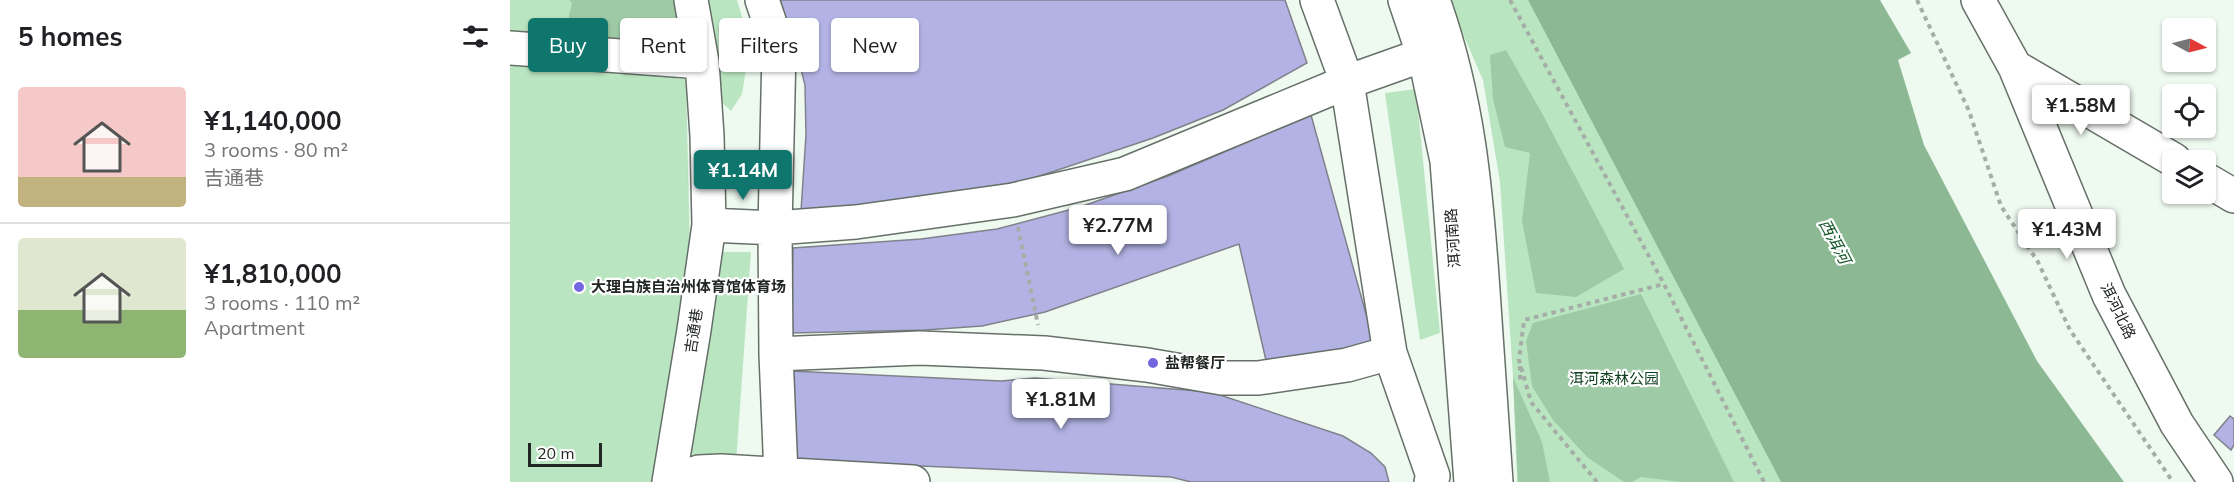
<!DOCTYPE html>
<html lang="en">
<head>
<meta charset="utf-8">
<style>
	body { margin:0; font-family:Mulish,"Noto Sans SC",sans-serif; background:#f2f2f2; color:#202124; height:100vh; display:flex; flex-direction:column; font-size:22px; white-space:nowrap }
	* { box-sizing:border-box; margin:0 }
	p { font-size:20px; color:#757577 }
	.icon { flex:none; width:33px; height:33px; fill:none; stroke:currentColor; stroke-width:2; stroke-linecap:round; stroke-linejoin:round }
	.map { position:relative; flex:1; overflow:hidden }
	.drawer { display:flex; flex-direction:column; background:#fff; width:510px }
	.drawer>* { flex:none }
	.banner { position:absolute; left:18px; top:18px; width:570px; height:54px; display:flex; gap:12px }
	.needle { width:39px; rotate:97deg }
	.tools { position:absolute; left:1652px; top:18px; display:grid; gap:12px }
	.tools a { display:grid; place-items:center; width:54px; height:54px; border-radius:6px; background:#fff; box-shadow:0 2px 4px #0004; font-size:30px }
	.scale { position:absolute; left:18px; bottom:15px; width:74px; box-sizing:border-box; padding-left:6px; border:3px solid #222623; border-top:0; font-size:16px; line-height:21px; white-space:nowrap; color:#222623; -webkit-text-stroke:4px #fff; paint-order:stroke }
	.price { position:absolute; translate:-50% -51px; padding:0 14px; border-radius:6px; background:#fff; color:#222; font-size:20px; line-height:39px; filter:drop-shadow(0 2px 3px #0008) }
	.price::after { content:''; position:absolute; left:50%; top:36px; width:18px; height:14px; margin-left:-9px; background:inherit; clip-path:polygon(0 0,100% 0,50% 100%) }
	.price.on { background:#0f766e; color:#fff }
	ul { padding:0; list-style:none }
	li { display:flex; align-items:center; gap:18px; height:150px; padding:0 18px }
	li+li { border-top:2px solid #e0e0e0 }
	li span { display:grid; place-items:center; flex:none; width:168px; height:120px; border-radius:6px; color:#555 }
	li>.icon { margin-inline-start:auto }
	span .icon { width:72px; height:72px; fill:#fffc; stroke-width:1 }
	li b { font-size:26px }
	h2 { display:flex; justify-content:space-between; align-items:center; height:72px; padding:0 18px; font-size:26px }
	.pill { padding:0 21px; border-radius:6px; background:#fff; box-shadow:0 2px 4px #0004; font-size:21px; line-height:54px }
	.pill.on { background:#0f766e; color:#fff }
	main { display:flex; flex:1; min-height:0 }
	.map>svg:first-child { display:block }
	.green { fill:#b9e6c1 }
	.forest { fill:#9ecaa6 }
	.water { fill:#8cb894 }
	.building { fill:#b2b3e4; stroke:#81818c; stroke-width:1.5 }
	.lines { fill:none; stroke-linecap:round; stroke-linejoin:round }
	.minor-casing { stroke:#667068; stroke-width:36 }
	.major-casing { stroke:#667068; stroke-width:36 }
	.path { stroke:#a5ada6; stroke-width:4; stroke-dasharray:4.5 4.5; stroke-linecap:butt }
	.minor { stroke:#fff; stroke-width:33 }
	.major { stroke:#fff; stroke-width:33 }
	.poi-dot { fill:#7466e1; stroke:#fff; stroke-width:2 }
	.labels { text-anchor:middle; stroke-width:4.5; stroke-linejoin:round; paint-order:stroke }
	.street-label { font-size:15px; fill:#222623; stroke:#fff }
	.poi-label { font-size:15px; font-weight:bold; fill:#222623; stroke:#fff; text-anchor:start }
	.park-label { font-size:15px; fill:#0d3f1d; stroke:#fff }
	.water-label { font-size:16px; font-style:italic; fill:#16592b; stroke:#fff }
</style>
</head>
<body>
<main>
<section class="drawer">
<h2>5 homes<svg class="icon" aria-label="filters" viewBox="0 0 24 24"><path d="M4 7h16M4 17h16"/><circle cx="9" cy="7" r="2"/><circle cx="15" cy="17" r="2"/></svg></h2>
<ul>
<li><span style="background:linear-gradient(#f6c9c9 75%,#c2b280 0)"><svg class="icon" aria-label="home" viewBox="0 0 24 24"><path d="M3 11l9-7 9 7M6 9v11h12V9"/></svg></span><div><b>¥1,140,000</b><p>3 rooms · 80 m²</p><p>吉通巷</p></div></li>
<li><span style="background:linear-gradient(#dfe7d0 60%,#8fb573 0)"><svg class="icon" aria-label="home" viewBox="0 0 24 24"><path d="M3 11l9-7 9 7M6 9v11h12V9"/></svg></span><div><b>¥1,810,000</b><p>3 rooms · 110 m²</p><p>Apartment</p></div></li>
</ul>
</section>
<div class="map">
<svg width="1724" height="482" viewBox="0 0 1724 482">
	<rect width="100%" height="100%" fill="#eef9f0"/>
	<!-- green -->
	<path class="green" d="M0,0H157L167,79H176L180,252H241L226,463L170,482H0Z
		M190,0H227L240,43L232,94L221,111L210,101Z
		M938,0H1018L1271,482H1007L1003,377L990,182L973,80Z
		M906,89L930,333L910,340L875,93Z"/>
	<!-- forest -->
	<path class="forest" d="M59,0H168L178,45L54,38L62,3Z
		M996,50L1034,117L1114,269L1066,297L1026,293L1012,221L1020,153L995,147L983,99L980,55Z
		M1131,294L1224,482H1171L1131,477L1122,482H1114L1077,457L1043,420L1022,386L1016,341L1023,323Z
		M1003,377L1032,442L1040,482H1008Z"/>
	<!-- water -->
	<path class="water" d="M1018,0H1370L1401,53L1388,60L1414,145L1527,361L1614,482H1271Z"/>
	<!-- building -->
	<path class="building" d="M267,0H775L797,63L713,110L643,138L515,181L396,200L291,211L296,135L295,85L282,34Z
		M801,115L864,343L758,369L729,244L535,312L472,326L415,330L281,333L283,248L411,239L487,229L570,207L658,176Z
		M281,371L491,381L525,378L701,392L833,436L861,453L875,467L879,482H681L661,477L275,460Z
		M1720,416L1724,419V445L1721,450L1704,435Z"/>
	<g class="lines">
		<defs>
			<path id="minor" d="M181,0L192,62L197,136L199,225L184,330L159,482L189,472L211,471L403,482
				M252,0L269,50L265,228L266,354L271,475
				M807,0L837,82L880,353L923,476L921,482
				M1468,0L1505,67L1599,295L1667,424L1706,482
				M0,48L192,62
				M1505,67L1664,160
				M1695,179L1724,196
				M199,225L265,228L346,222L503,200L615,174L837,82L913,55
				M266,354L410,348L534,353L637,365L712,378H748L837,365L880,353"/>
			<path id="major" d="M895,0L916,62L937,161L961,482
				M923,0C958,98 966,188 973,291C977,355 982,418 986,482"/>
		</defs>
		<!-- minor casing -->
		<use href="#minor" class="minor-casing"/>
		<!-- major casing -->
		<use href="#major" class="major-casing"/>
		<!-- path -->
		<path class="path" d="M1000,0L1154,284L1254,482
			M1407,0L1459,111L1491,206L1528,262L1560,330L1663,482
			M508,227L528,325
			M1010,366V382
			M1087,482L1021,402L1009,360L1014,320L1154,284"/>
		<!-- minor -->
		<use href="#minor" class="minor"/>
		<!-- major -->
		<use href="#major" class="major"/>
	</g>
	<!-- markers -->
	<g class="poi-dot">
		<circle cx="69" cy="287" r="6"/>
		<circle cx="643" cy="363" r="6"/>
	</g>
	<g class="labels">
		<!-- street labels -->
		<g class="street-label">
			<text transform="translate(943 238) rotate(-94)" y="5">洱河南路</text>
			<text transform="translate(1608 311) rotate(64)" y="5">洱河北路</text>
			<text transform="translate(184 331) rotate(-81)" y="5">吉通巷</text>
		</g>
		<!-- poi labels -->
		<g class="poi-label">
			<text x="81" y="292">大理白族自治州体育馆体育场</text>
			<text x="655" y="368">盐帮餐厅</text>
		</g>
		<!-- park labels -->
		<g class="park-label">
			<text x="1104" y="384">洱河森林公园</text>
		</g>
		<!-- water labels -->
		<g class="water-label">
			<text transform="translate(1325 241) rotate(62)" y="6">西洱河</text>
		</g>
	</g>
</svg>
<div class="tools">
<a><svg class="needle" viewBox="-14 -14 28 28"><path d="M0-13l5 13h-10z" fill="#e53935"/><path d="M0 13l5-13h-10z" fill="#757577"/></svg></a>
<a><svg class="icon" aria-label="locate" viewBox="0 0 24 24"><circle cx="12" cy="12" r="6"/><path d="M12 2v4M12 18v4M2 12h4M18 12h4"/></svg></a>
<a><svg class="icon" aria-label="layers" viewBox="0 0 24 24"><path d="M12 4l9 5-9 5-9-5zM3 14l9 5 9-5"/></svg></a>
</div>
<div class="scale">20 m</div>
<b class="price" style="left:1571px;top:136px">¥1.58M</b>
<b class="price on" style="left:233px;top:201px">¥1.14M</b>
<b class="price" style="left:608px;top:256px">¥2.77M</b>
<b class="price" style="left:1557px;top:260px">¥1.43M</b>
<b class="price" style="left:551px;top:430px">¥1.81M</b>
<div class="banner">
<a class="pill on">Buy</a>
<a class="pill">Rent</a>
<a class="pill">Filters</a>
<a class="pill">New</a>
</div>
</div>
</main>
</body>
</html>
